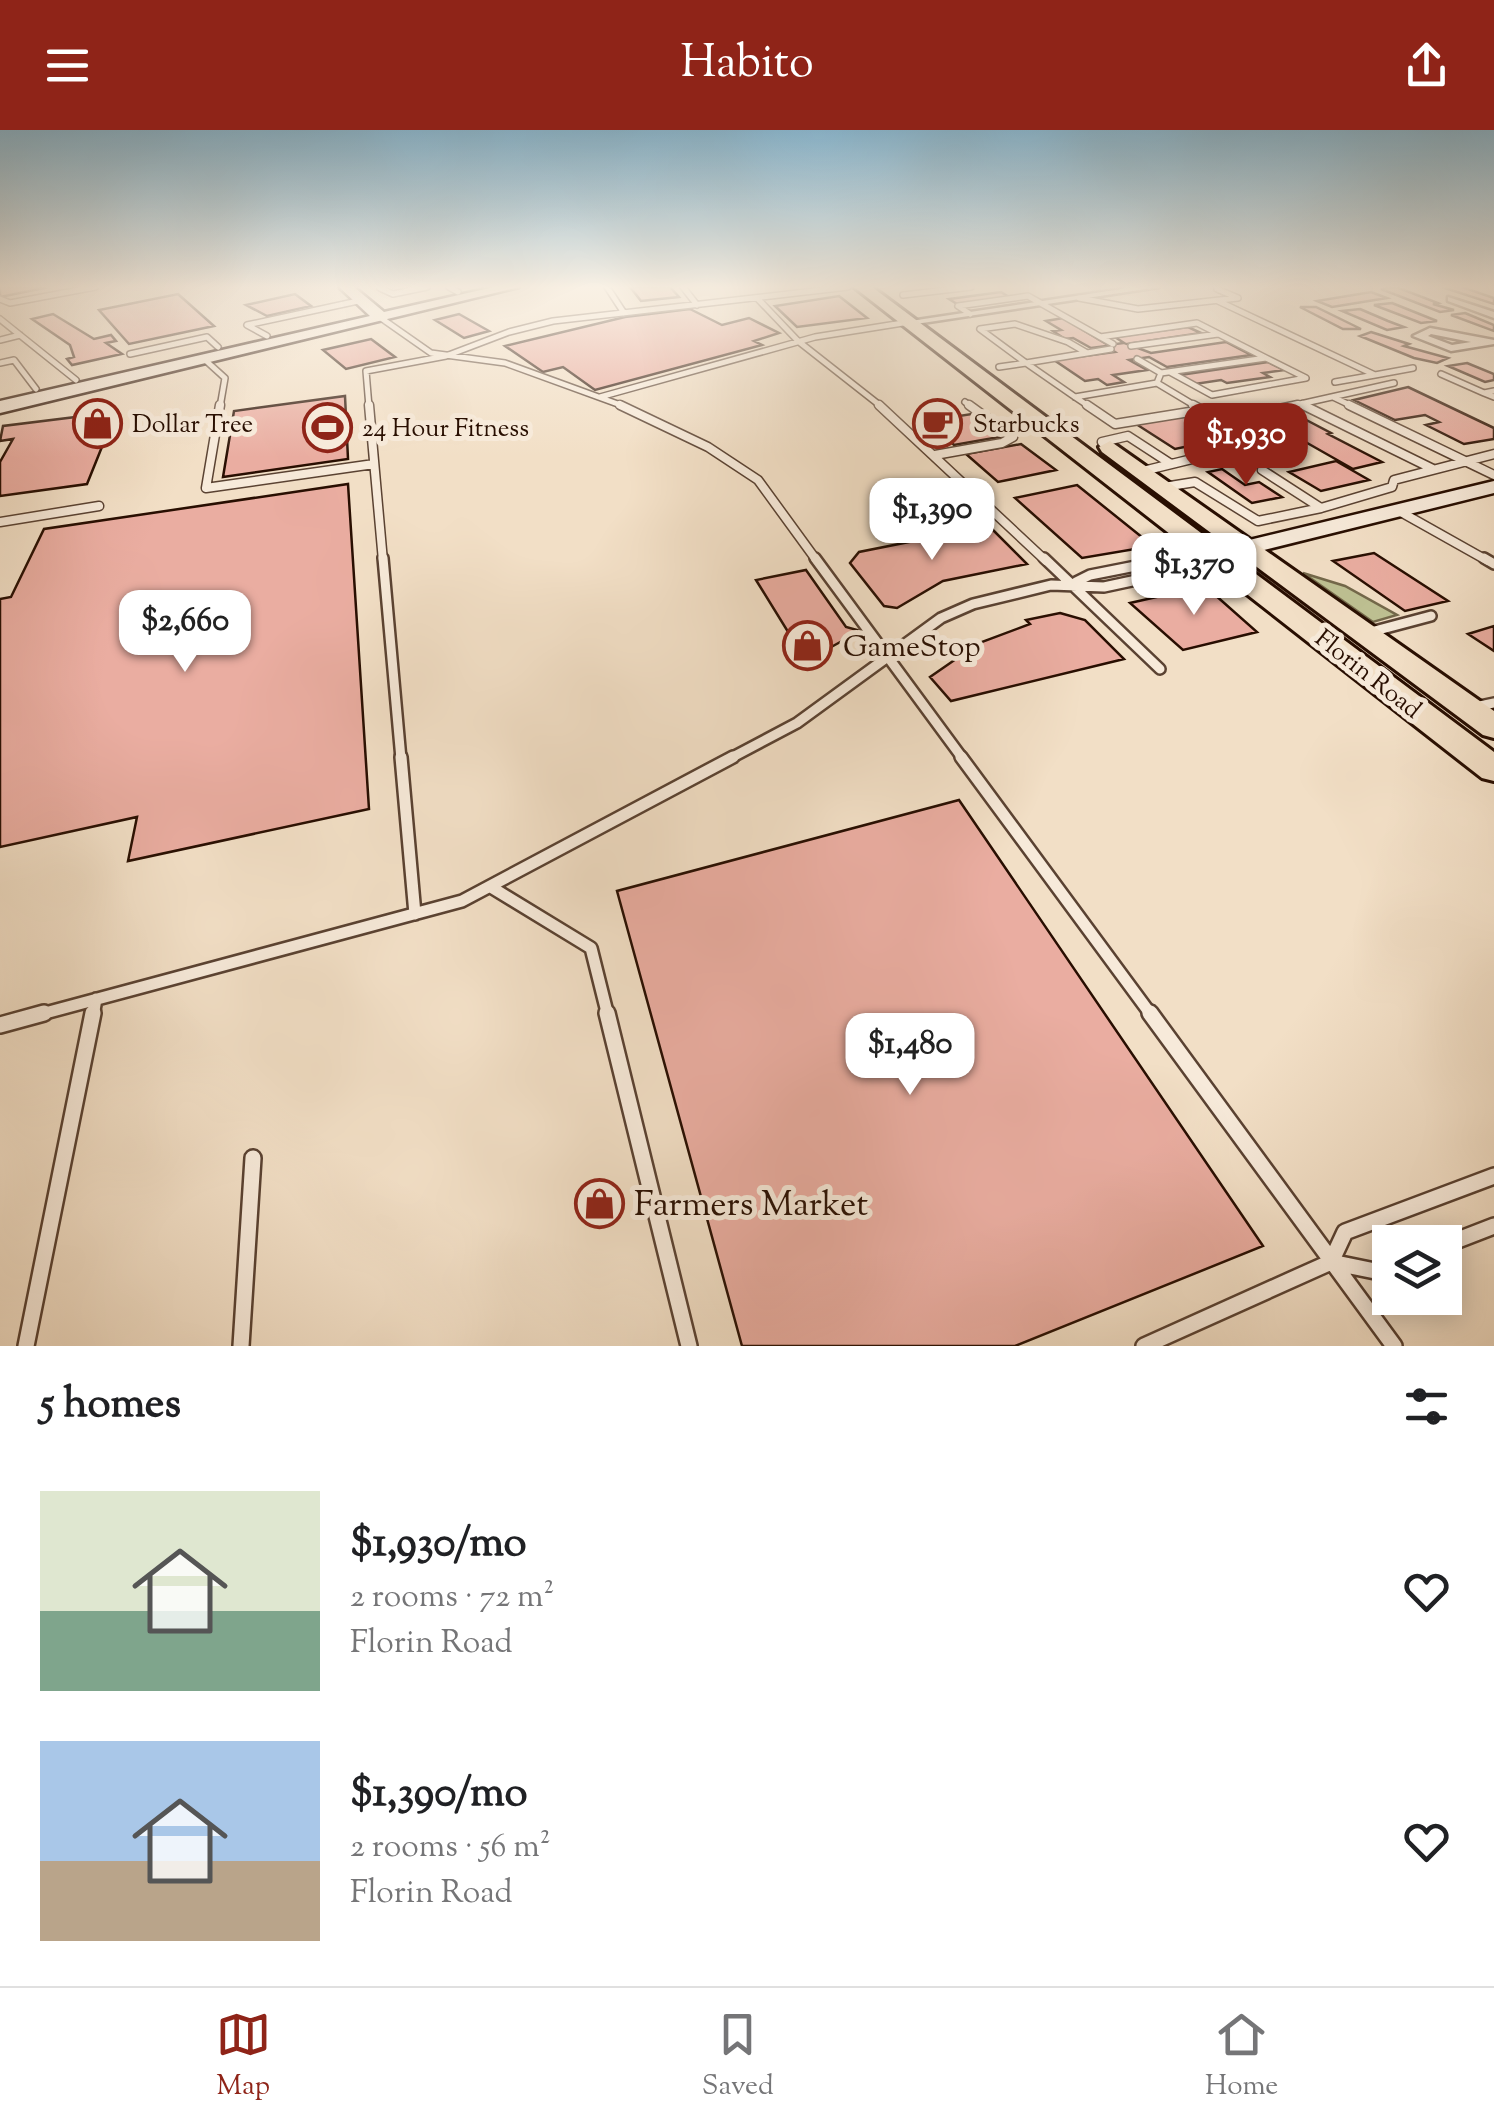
<!DOCTYPE html>
<html lang="en">
<head>
<meta charset="utf-8">
<style>
	body { margin:0; font-family:"Sorts Mill Goudy",serif; background:#f6f6f6; color:#202124; height:100vh; display:flex; flex-direction:column; font-size:38px; white-space:nowrap }
	* { box-sizing:border-box; margin:0 }
	p { font-size:32px; color:#757577 }
	.icon { flex:none; width:55px; height:55px; fill:none; stroke:currentColor; stroke-width:2; stroke-linecap:round; stroke-linejoin:round }
	.map { position:relative; height:1216px; overflow:hidden }
	.side { display:flex; flex-direction:column; background:#fff; flex:1 }
	.side>* { flex:none }
	.fabs { position:absolute; left:1372px; top:1095px; display:grid; gap:20px }
	.fabs a { display:grid; place-items:center; width:90px; height:90px; border-radius:0px; background:#fff; box-shadow:0 5px 25px #0003; font-size:50px }
	.price { position:absolute; translate:-50% -85px; padding:0 22px; border-radius:20px; background:#fff; color:#222; font-size:32px; line-height:65px; filter:drop-shadow(0 2px 5px #0008) }
	.price::after { content:''; position:absolute; left:50%; top:60px; width:30px; height:22px; margin-left:-15px; background:inherit; clip-path:polygon(0 0,100% 0,50% 100%) }
	.price.on { background:#8f2418; color:#fff }
	ul { padding:0; list-style:none }
	li { display:flex; align-items:center; gap:30px; height:250px; padding:0 40px }
	li span { display:grid; place-items:center; flex:none; width:280px; height:200px; border-radius:0px; color:#555 }
	li>.icon { margin-inline-start:auto }
	span .icon { width:120px; height:120px; fill:#fffc; stroke-width:1 }
	li b { font-size:42px }
	h2 { display:flex; justify-content:space-between; align-items:center; height:120px; padding:0 40px; font-size:42px }
	header { display:flex; justify-content:space-between; align-items:center; height:130px; padding:0 40px; background:#8f2418; color:#fff; font-size:45px; font-weight:600 }
	.tabs { display:flex; justify-content:space-around; align-items:center; height:140px; border-top:2px solid #e0e0e0; background:#fff; font-size:28px; color:#757577 }
	.tabs a { display:grid; justify-items:center; gap:5px }
	.tabs .on { color:#8f2418 }
	.map>svg:first-child { display:block }
	.green { fill:#bec193; stroke:#73684a; stroke-width:2.5 }
	.building { fill:#eaada1; stroke:#280e01; stroke-width:2.5 }
	.lines { fill:none; stroke-linecap:round; stroke-linejoin:round }
	.lane-far4-casing { stroke:#5a4232; stroke-width:8 }
	.lane-far3-casing { stroke:#5a4232; stroke-width:11 }
	.lane-far2-casing { stroke:#5a4232; stroke-width:14 }
	.lane-far1-casing { stroke:#5a4232; stroke-width:16 }
	.lane-casing { stroke:#5a4232; stroke-width:20 }
	.street-casing { stroke:#5a4232; stroke-width:5 }
	.secondary-casing { stroke:#280e01; stroke-width:5 }
	.primary-casing { stroke:#280e01; stroke-width:6 }
	.lane-far4 { stroke:#f7eada; stroke-width:5 }
	.lane-far3 { stroke:#f7eada; stroke-width:8 }
	.lane-far2 { stroke:#f7eada; stroke-width:9 }
	.lane-far1 { stroke:#f7eada; stroke-width:11 }
	.lane { stroke:#f7eada; stroke-width:15 }
	.street { fill:#f7eada; fill-rule:evenodd }
	.secondary { fill:#f7eada; fill-rule:evenodd }
	.primary { fill:#f2dfc6; fill-rule:evenodd }
	.labels { text-anchor:middle; stroke-width:10; stroke-linejoin:round; paint-order:stroke }
	.far-poi-label { font-size:25px; fill:#280e01; stroke:#f7eada; text-anchor:start }
	.far-street-label { font-size:25px; fill:#280e01; stroke:#f7eada }
	.poi-label { font-size:30px; fill:#280e01; stroke:#f7eada; text-anchor:start }
	.near-poi-label { font-size:35px; fill:#280e01; stroke:#f7eada; text-anchor:start }
</style>
</head>
<body>
<header><svg class="icon" aria-label="menu" viewBox="0 0 24 24"><path d="M4 6h16M4 12h16M4 18h16"/></svg>Habito<svg class="icon" aria-label="share" viewBox="0 0 24 24"><path d="M12 15V3M7 8l5-5 5 5M5 13v7h14v-7"/></svg></header>
<div class="map">
<svg width="1494" height="1216" viewBox="0 0 1494 1216">
	<rect width="100%" height="100%" fill="#f2dfc6"/>
	<filter id="stains"><feTurbulence type="fractalNoise" baseFrequency=".002" numOctaves="4"/><feColorMatrix values="0 0 0 0 .2 0 0 0 0 .09 0 0 0 0 .02 0 0 0 .5 -.17"/></filter>
	<radialGradient id="worn" r=".72"><stop offset=".6" stop-color="#630" stop-opacity="0"/><stop offset="1" stop-color="#630" stop-opacity=".3"/></radialGradient>
	<!-- green -->
	<path class="green" d="M1303,443L1345,456L1397,485L1373,492Z"/>
	<!-- building -->
	<path class="building" d="M0,157H49L0,167Z
		M630,157H670L679,167L641,171Z
		M1396,157L1438,173L1433,174L1454,180L1440,182L1381,159Z
		M1442,157H1462L1494,168V174Z
		M1001,162L1009,167L957,174L949,169Z
		M1371,162L1387,168L1332,177L1317,171Z
		M178,164L214,196L129,214L99,180Z
		M295,164L311,176L267,186L246,175Z
		M839,166L867,188L797,197L775,176Z
		M1392,173L1437,191L1421,193L1374,175Z
		M1300,177H1316L1361,199H1343Z
		M690,179L722,195L749,188L779,203L754,211L762,215L595,260L563,237L543,242L505,216L625,187Z
		M1360,179L1388,191L1404,197L1387,200L1342,181Z
		M1465,183L1494,195V201L1451,185Z
		M53,184L94,209L111,205L116,211L106,213L122,224L72,235L67,229L74,227L70,215L32,189Z
		M459,184L489,201L464,208L435,190Z
		M1063,188L1108,215L1124,213L1115,207L1188,197L1201,203L1127,214L1151,223L1226,212L1251,225L1167,237L1149,227L1129,230L1147,240L1113,245L1124,252L1107,255L1098,249L1085,251L1054,230L1115,222L1106,216L1091,218L1073,208L1065,209L1053,201L1061,200L1046,191Z
		M1371,202L1409,214L1404,216L1448,228L1437,233L1414,228L1360,206Z
		M371,209L395,227L346,239L323,220Z
		M1268,232L1284,240L1263,243L1270,247L1227,253L1221,250L1195,254L1180,245Z
		M1467,233L1494,244V250L1485,252L1448,236Z
		M1408,257L1494,298V309L1464,314L1426,295L1439,292L1425,285L1395,290L1354,270Z
		M345,266L348,329L223,347L234,281Z
		M1215,279L1256,302L1175,319L1136,294Z
		M116,282L87,354L0,366V332L13,309L0,311L3,296Z
		M978,283L1005,306L954,315L927,291Z
		M1293,283L1331,303L1328,304L1382,332L1353,339L1265,289Z
		M1021,314L1056,340L998,352L966,324Z
		M1336,331L1369,350L1321,361L1289,342Z
		M1222,339L1245,355L1259,352L1282,367L1252,373L1208,342Z
		M348,354L369,679L128,731L137,687L0,717V469L11,467L44,399Z
		M1077,355L1153,416L1082,428L1015,368Z
		M989,396L1027,434L943,451L897,478L884,476L850,433L859,422Z
		M1374,423L1448,471L1405,481L1333,431Z
		M806,440L846,497L857,500L848,513L842,511L806,531L756,450Z
		M1205,456L1257,502L1183,520L1130,473Z
		M1060,483L1085,490L1124,529L951,571L930,547L979,513L1030,494L1026,490Z
		M1494,496V521L1468,504Z
		M959,670L1263,1116L1015,1216H742L617,761Z"/>
	<g class="lines">
		<defs>
			<path id="lane-far4" d="M449,157L458,162
				M607,157L624,183
				M683,157L697,175
				M380,158L393,164L427,157
				M903,165L971,157
				M757,168L798,211L882,277
				M1079,168L1138,179L1238,168L1217,159
				M0,169L10,173L95,157
				M1218,171L1375,245L1335,252
				M970,184L958,176L1028,166L1113,214
				M381,188L431,223L505,233L626,277
				M0,189L76,250
				M1015,194L1068,212L1087,223L1026,233L980,199Z
				M267,206L247,195L358,171
				M1100,207L1197,193L1266,228L1161,243L1157,253
				M0,210L20,205
				M1131,216L1218,204
				M1087,223L1111,219
				M130,224L207,207L218,217
				M204,229L225,248L220,277
				M1137,229L1161,243
				M0,233L14,230L36,259
				M999,237L1026,233L1075,267
				M1170,242L1212,265L1306,248L1266,228
				M1441,244L1484,263
				M1375,245L1413,238
				M1494,261L1484,263L1494,267
				M600,267L815,207L909,192
				M1075,267L1090,277
				M1075,267L1157,253L1197,277
				M1333,267L1354,277
				M965,272L972,277
				M1302,274L1308,277
				M369,277L366,241L446,226L509,202L553,191L848,157
				M1287,277L1394,253"/>
			<path id="lane-far3" d="M220,275L206,358L374,334
				M369,275L383,431
				M620,275L708,317L758,350L817,431
				M879,275L1046,431
				M1087,275L1115,294L1202,280L1193,275
				M1303,275L1433,339
				M1349,275L1494,345
				M1260,283L1298,275
				M1102,312L1128,306L1171,334
				M935,325L1002,313L1013,307L969,275
				M1262,340L1321,378L1392,357L1394,350L1494,324
				M1143,341L1278,308L1241,287
				M1164,357L1195,352L1258,391L1321,378
				M1399,381L1488,431
				M0,392L99,376
				M1164,431L1210,425
				M1209,431L1216,426"/>
			<path id="lane-far2" d="M383,428L401,629
				M815,428L963,629
				M1044,428L1160,539
				M1484,428L1494,434
				M1076,452L1090,445L1176,428
				M1367,503L1431,486
				M1475,577L1494,573
				M729,629L797,593L941,488L973,474L1051,455L1104,457L1202,436L1213,428"/>
			<path id="lane-far1" d="M401,627L415,784
				M961,627L1152,886
				M491,757L591,818L608,886
				M34,886L462,771L733,627
				M93,886L96,869"/>
			<path id="lane" d="M607,883L689,1216
				M1150,883L1394,1216
				M0,895L44,883
				M1445,1115L1494,1096
				M1331,1132L1345,1102L1494,1046
				M26,1216L93,883
				M241,1216L253,1028
				M1144,1216L1331,1132L1375,1141L1390,1136"/>
			<path id="street" d="M1135,157H1159L909,195L904,192Z
				M1448,167L1494,182V188L1448,171Z
				M1430,198L1494,210V214L1451,221L1413,206ZM1431,204L1471,212L1452,215L1428,206Z"/>
			<path id="secondary" d="M339,157H354L384,182L494,157H519L0,283V271L370,186Z
				M1494,351V363L1216,432L1204,425L1208,420Z"/>
			<path id="primary" d="M854,157H872L1494,622V651L1482,648Z
				M1110,311L1494,581V608L1483,605L1102,322L1099,317Z"/>
		</defs>
		<!-- lane-far4 casing -->
		<use href="#lane-far4" class="lane-far4-casing"/>
		<!-- lane-far3 casing -->
		<use href="#lane-far3" class="lane-far3-casing"/>
		<!-- lane-far2 casing -->
		<use href="#lane-far2" class="lane-far2-casing"/>
		<!-- lane-far1 casing -->
		<use href="#lane-far1" class="lane-far1-casing"/>
		<!-- lane casing -->
		<use href="#lane" class="lane-casing"/>
		<!-- street casing -->
		<use href="#street" class="street-casing"/>
		<!-- secondary casing -->
		<use href="#secondary" class="secondary-casing"/>
		<!-- primary casing -->
		<use href="#primary" class="primary-casing"/>
		<!-- lane-far4 -->
		<use href="#lane-far4" class="lane-far4"/>
		<!-- lane-far3 -->
		<use href="#lane-far3" class="lane-far3"/>
		<!-- lane-far2 -->
		<use href="#lane-far2" class="lane-far2"/>
		<!-- lane-far1 -->
		<use href="#lane-far1" class="lane-far1"/>
		<!-- lane -->
		<use href="#lane" class="lane"/>
		<!-- street -->
		<use href="#street" class="street"/>
		<!-- secondary -->
		<use href="#secondary" class="secondary"/>
		<!-- primary -->
		<use href="#primary" class="primary"/>
	</g>
	<!-- sky -->
	<linearGradient id="sky" x2="0" y2="1"><stop stop-color="#89b8d2"/><stop offset="0.48" stop-color="#f9f1e5"/><stop offset="1" stop-color="#f9f1e5" stop-opacity="0"/></linearGradient>
	<rect width="1494" height="327" fill="url(#sky)"/>
	<!-- icons -->
	<defs>
		<symbol id="shop-ring" viewBox="-11 -11 22 22"><circle r="9.5" fill="#f7eada" stroke="#8f2418" stroke-width="1.5"/><path d="M-5-2.5h2.3a2.7 3.5 0 0 1 5.4 0H5L5.5 6h-11ZM-1.5-2.5h3a1.5 2.3 0 0 0-3 0Z" fill="#8f2418"/></symbol>
		<symbol id="cafe-ring" viewBox="-11 -11 22 22"><circle r="9.5" fill="#f7eada" stroke="#8f2418" stroke-width="1.5"/><path d="M-5.5-4.5H6V0H3Q3 3.5 0 3.5H-2.5Q-5.5 3.5-5.5 0ZM3-3.2v2h1.7v-2ZM-6 4.5H4V6H-6Z" fill="#8f2418"/></symbol>
		<symbol id="stadium-ring" viewBox="-11 -11 22 22"><circle r="9.5" fill="#f7eada" stroke="#8f2418" stroke-width="1.5"/><path d="M0-5a6.5 5 0 1 0 0 10a6.5 5 0 1 0 0-10ZM-3.5-1.8h7v3.6h-7Z" fill="#8f2418"/></symbol>
	</defs>
	<g fill-rule="evenodd">
		<use href="#shop-ring" x="70" y="266" width="55" height="55"/>
		<use href="#cafe-ring" x="910" y="266" width="55" height="55"/>
		<use href="#stadium-ring" x="300" y="270" width="55" height="55"/>
		<use href="#shop-ring" x="780" y="488" width="55" height="55"/>
		<use href="#shop-ring" x="572" y="1046" width="55" height="55"/>
	</g>
	<g class="labels">
		<!-- far-poi labels -->
		<g class="far-poi-label">
			<text x="132" y="302">Dollar Tree</text>
			<text x="973" y="302">Starbucks</text>
			<text x="362" y="306">24 Hour Fitness</text>
		</g>
		<!-- far-street labels -->
		<g class="far-street-label">
			<text transform="translate(1369 543) rotate(38)" y="9">Florin Road</text>
		</g>
		<!-- poi labels -->
		<g class="poi-label">
			<text x="843" y="526">GameStop</text>
		</g>
		<!-- near-poi labels -->
		<g class="near-poi-label">
			<text x="634" y="1085">Farmers Market</text>
		</g>
	</g>
	<rect width="100%" height="100%" filter="url(#stains)"/>
	<rect width="100%" height="100%" fill="url(#worn)"/>
</svg>
<div class="fabs">
<a><svg class="icon" aria-label="layers" viewBox="0 0 24 24"><path d="M12 4l9 5-9 5-9-5zM3 14l9 5 9-5"/></svg></a>
</div>
<b class="price on" style="left:1246px;top:358px">$1,930</b>
<b class="price" style="left:932px;top:433px">$1,390</b>
<b class="price" style="left:1194px;top:488px">$1,370</b>
<b class="price" style="left:185px;top:545px">$2,660</b>
<b class="price" style="left:910px;top:968px">$1,480</b>
</div>
<section class="side">
<h2>5 homes<svg class="icon" aria-label="filters" viewBox="0 0 24 24"><path d="M4 7h16M4 17h16"/><circle cx="9" cy="7" r="2"/><circle cx="15" cy="17" r="2"/></svg></h2>
<ul>
<li><span style="background:linear-gradient(#dfe7d0 60%,#7fa58c 0)"><svg class="icon" aria-label="home" viewBox="0 0 24 24"><path d="M3 11l9-7 9 7M6 9v11h12V9"/></svg></span><div><b>$1,930/mo</b><p>2 rooms · 72 m²</p><p>Florin Road</p></div><svg class="icon" aria-label="heart" viewBox="0 0 24 24"><path d="M12 20l-8-8c-3-5 5-10 8-4 3-6 11-1 8 4z"/></svg></li>
<li><span style="background:linear-gradient(#a9c7e8 60%,#b9a48a 0)"><svg class="icon" aria-label="home" viewBox="0 0 24 24"><path d="M3 11l9-7 9 7M6 9v11h12V9"/></svg></span><div><b>$1,390/mo</b><p>2 rooms · 56 m²</p><p>Florin Road</p></div><svg class="icon" aria-label="heart" viewBox="0 0 24 24"><path d="M12 20l-8-8c-3-5 5-10 8-4 3-6 11-1 8 4z"/></svg></li>
</ul>
</section>
<nav class="tabs">
<a class="on"><svg class="icon" aria-label="map" viewBox="0 0 24 24"><path d="M3 6l6-2 6 2 6-2v14l-6 2-6-2-6 2zM9 4v14M15 6v14"/></svg>Map</a>
<a><svg class="icon" aria-label="saved" viewBox="0 0 24 24"><path d="M7 4h10v16l-5-4-5 4z"/></svg>Saved</a>
<a><svg class="icon" aria-label="home" viewBox="0 0 24 24"><path d="M3 11l9-7 9 7M6 9v11h12V9"/></svg>Home</a>
</nav>
</body>
</html>
